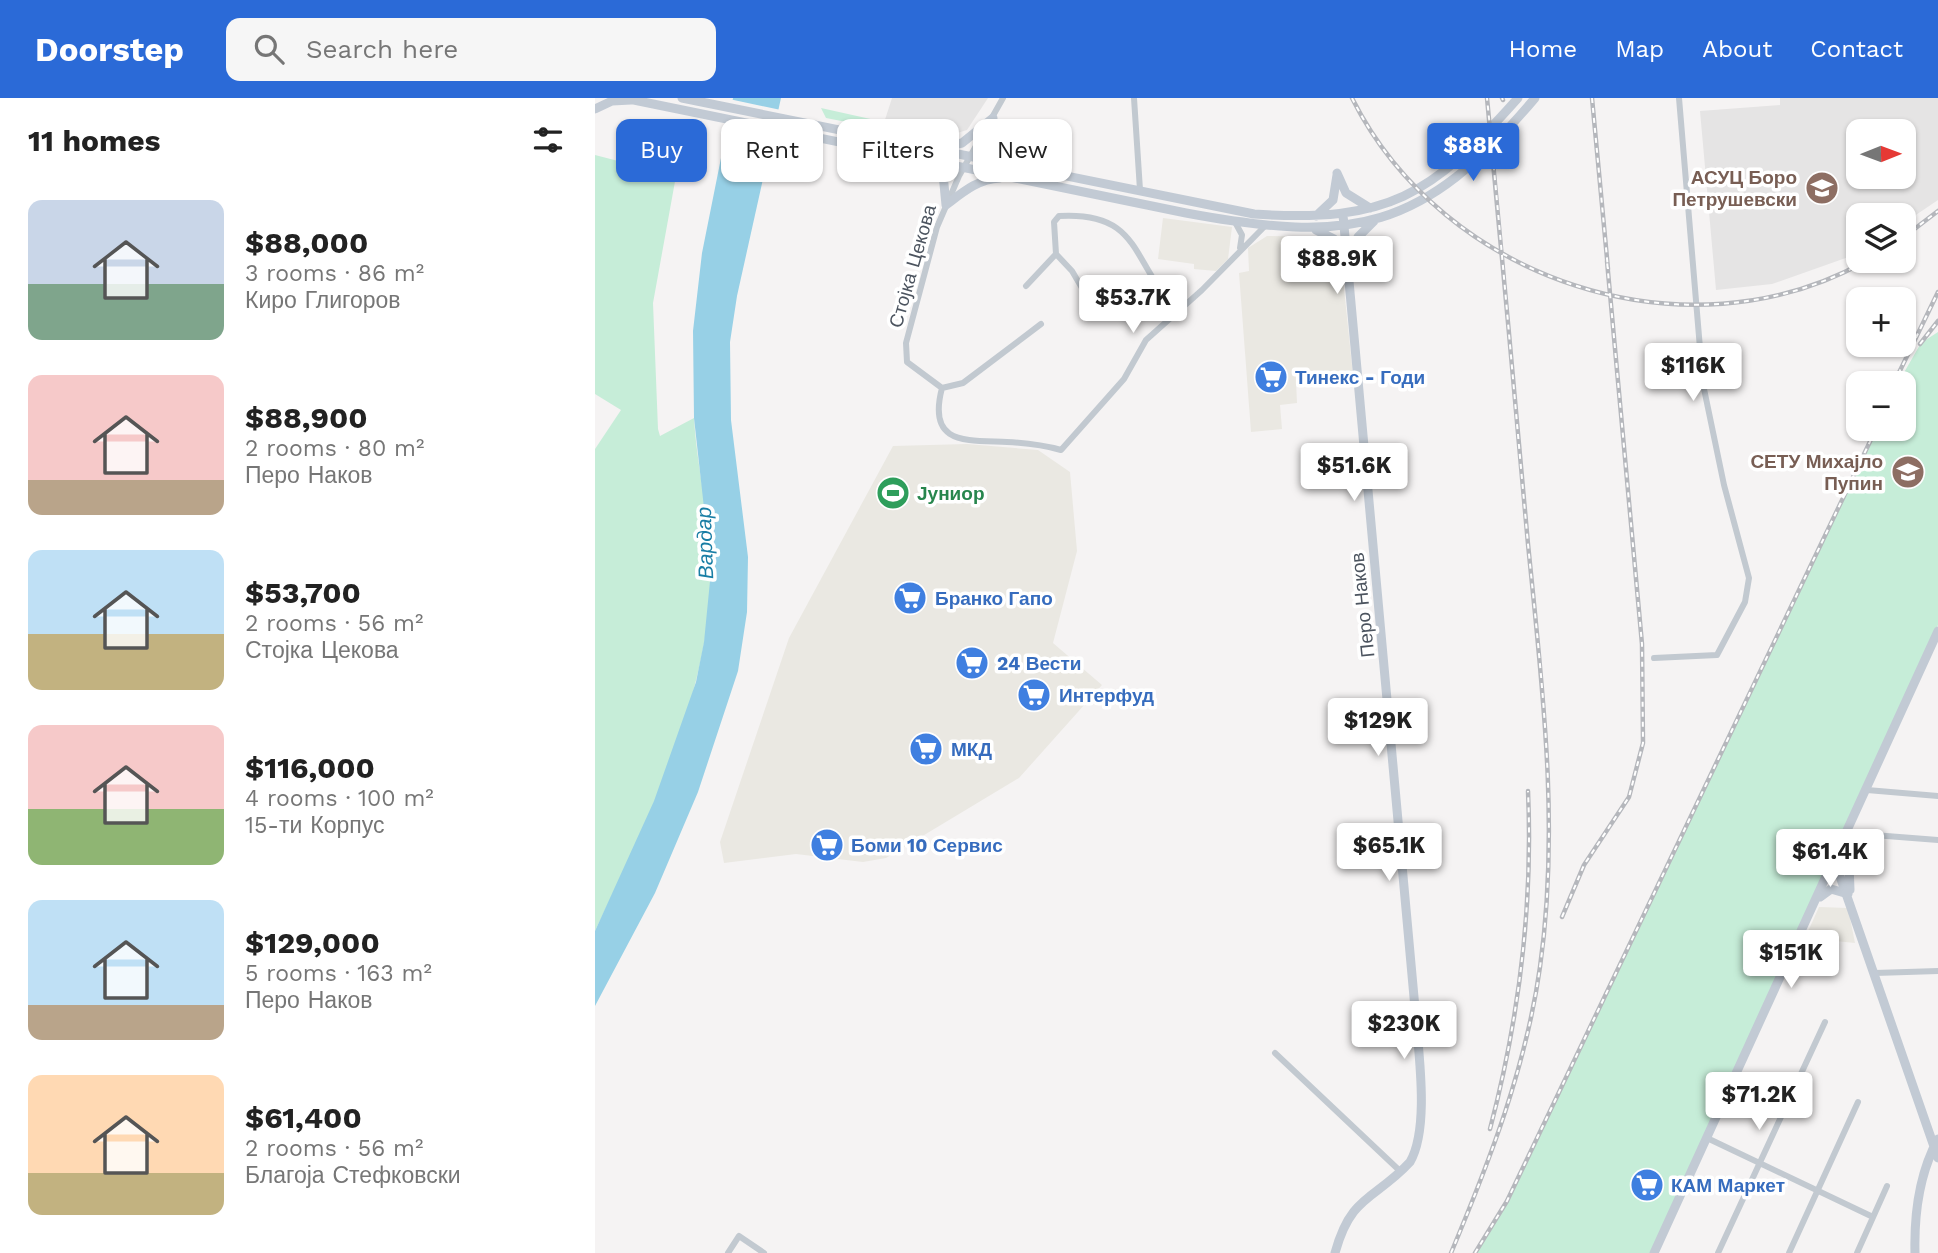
<!DOCTYPE html>
<html lang="en">
<head>
<meta charset="utf-8">
<style>
	body { margin:0; font-family:"Work Sans",sans-serif; background:#f6f6f6; color:#222; height:100vh; display:flex; flex-direction:column; font-size:26px; white-space:nowrap }
	* { box-sizing:border-box; margin:0 }
	p { font-size:23px; color:#767676 }
	.icon { flex:none; width:38px; height:38px; fill:none; stroke:currentColor; stroke-width:2; stroke-linecap:round; stroke-linejoin:round }
	.map { position:relative; flex:1; overflow:hidden }
	.side { display:flex; flex-direction:column; background:#fff; width:595px }
	.side>* { flex:none }
	.banner { position:absolute; left:21px; top:21px; width:665px; height:63px; display:flex; gap:14px }
	.needle { width:46px; rotate:89deg }
	.fabs { position:absolute; left:1251px; top:21px; display:grid; gap:14px }
	.fabs a { display:grid; place-items:center; width:70px; height:70px; border-radius:14px; background:#fff; box-shadow:0 2px 5px #0004; font-size:35px }
	.price { position:absolute; translate:-50% -60px; padding:0 16px; border-radius:7px; background:#fff; color:#222; font-size:23px; line-height:46px; filter:drop-shadow(0 2px 4px #0008) }
	.price::after { content:''; position:absolute; left:50%; top:42px; width:21px; height:16px; margin-left:-10px; background:inherit; clip-path:polygon(0 0,100% 0,50% 100%) }
	.price.on { background:#2b6ad7; color:#fff }
	ul { padding:0; list-style:none }
	li { display:flex; align-items:center; gap:21px; height:175px; padding:0 28px }
	li span { display:grid; place-items:center; flex:none; width:196px; height:140px; border-radius:14px; color:#555 }
	li>.icon { margin-inline-start:auto }
	span .icon { width:84px; height:84px; fill:#fffc; stroke-width:1 }
	li b { font-size:30px }
	h2 { display:flex; justify-content:space-between; align-items:center; height:84px; padding:0 28px; font-size:30px }
	.tag { padding:0 24px; border-radius:14px; background:#fff; box-shadow:0 2px 5px #0004; font-size:24px; line-height:63px }
	.tag.on { background:#2b6ad7; color:#fff }
	header { display:flex; align-items:center; gap:42px; box-sizing:border-box; height:98px; padding:0 35px; background:#2b6ad7; color:#fff }
	header strong { font-size:33px }
	nav { display:flex; gap:38px; margin-inline-start:auto; font-size:24px }
	.search { width:490px; height:63px; background:#f6f6f6; display:flex; align-items:center; gap:18px; box-sizing:border-box; padding:0 24px; border-radius:14px; color:#767676; font-size:26px }
	main { display:flex; flex:1; min-height:0 }
	.map>svg:first-child { display:block }
	.commercial { fill:#eae8e2 }
	.education { fill:#e5e4e4; fill-rule:evenodd }
	.green { fill:#c6edd8 }
	.water { fill:#97d0e6 }
	.pier { fill:#f5f3f3 }
	.lines { fill:none; stroke-linecap:round; stroke-linejoin:round }
	.street { stroke:#c2c9d0; stroke-width:6 }
	.secondary { stroke:#c2cad4; stroke-width:9 }
	.rail-casing { stroke:#b5b7bc; stroke-width:4.5 }
	.rail { stroke:#fff; stroke-width:2; stroke-dasharray:5; stroke-linecap:butt }
	.labels { text-anchor:middle; stroke-width:7; stroke-linejoin:round; paint-order:stroke }
	.education-label { font-size:19px; font-weight:bold; fill:#785e54; stroke:#fff; text-anchor:end }
	.street-label { font-size:19px; fill:#4c545f; stroke:#fff }
	.shop-label { font-size:19px; font-weight:bold; fill:#366cbe; stroke:#fff; text-anchor:start }
	.leisure-label { font-size:19px; font-weight:bold; fill:#27864d; stroke:#fff; text-anchor:start }
	.water-label { font-size:21px; font-style:italic; fill:#197ea5; stroke:#fff }
</style>
</head>
<body>
<header>
<strong>Doorstep</strong>
<div class="search"><svg class="icon" aria-label="search" viewBox="0 0 24 24"><circle cx="10" cy="10" r="6"/><path d="M15 15l6 6"/></svg>Search here</div>
<nav><a>Home</a><a>Map</a><a>About</a><a>Contact</a></nav>
</header>
<main>
<section class="side">
<h2>11 homes<svg class="icon" aria-label="filters" viewBox="0 0 24 24"><path d="M4 7h16M4 17h16"/><circle cx="9" cy="7" r="2"/><circle cx="15" cy="17" r="2"/></svg></h2>
<ul>
<li><span style="background:linear-gradient(#c9d6e8 60%,#7fa58c 0)"><svg class="icon" aria-label="home" viewBox="0 0 24 24"><path d="M3 11l9-7 9 7M6 9v11h12V9"/></svg></span><div><b>$88,000</b><p>3 rooms · 86 m²</p><p>Киро Глигоров</p></div></li>
<li><span style="background:linear-gradient(#f6c9c9 75%,#b9a48a 0)"><svg class="icon" aria-label="home" viewBox="0 0 24 24"><path d="M3 11l9-7 9 7M6 9v11h12V9"/></svg></span><div><b>$88,900</b><p>2 rooms · 80 m²</p><p>Перо Наков</p></div></li>
<li><span style="background:linear-gradient(#bfe0f5 60%,#c2b280 0)"><svg class="icon" aria-label="home" viewBox="0 0 24 24"><path d="M3 11l9-7 9 7M6 9v11h12V9"/></svg></span><div><b>$53,700</b><p>2 rooms · 56 m²</p><p>Стојка Цекова</p></div></li>
<li><span style="background:linear-gradient(#f6c9c9 60%,#8fb573 0)"><svg class="icon" aria-label="home" viewBox="0 0 24 24"><path d="M3 11l9-7 9 7M6 9v11h12V9"/></svg></span><div><b>$116,000</b><p>4 rooms · 100 m²</p><p>15-ти Корпус</p></div></li>
<li><span style="background:linear-gradient(#bfe0f5 75%,#b9a48a 0)"><svg class="icon" aria-label="home" viewBox="0 0 24 24"><path d="M3 11l9-7 9 7M6 9v11h12V9"/></svg></span><div><b>$129,000</b><p>5 rooms · 163 m²</p><p>Перо Наков</p></div></li>
<li><span style="background:linear-gradient(#ffd9b3 70%,#c2b280 0)"><svg class="icon" aria-label="home" viewBox="0 0 24 24"><path d="M3 11l9-7 9 7M6 9v11h12V9"/></svg></span><div><b>$61,400</b><p>2 rooms · 56 m²</p><p>Благоја Стефковски</p></div></li>
</ul>
</section>
<div class="map">
<svg width="1343" height="1155" viewBox="0 0 1343 1155">
	<rect width="100%" height="100%" fill="#f5f3f3"/>
	<!-- commercial -->
	<path class="commercial" d="M568,120L637,129L633,161L621,173L599,171V166L563,161Z
		M672,138L726,139L745,152L758,277L701,283L702,305L685,307L687,331L656,334L644,175L654,173L653,150Z
		M372,346L443,352L475,374L482,453L458,545L507,587L424,680L291,760L268,764L201,756L129,765L125,744L194,540L298,348Z
		M1224,809L1253,810L1260,845L1210,840Z"/>
	<!-- education -->
	<path class="education" d="M297,0H393L372,32L343,41L321,38L317,33L307,35L287,31Z
		M1185,0H1343V102L1309,125V117H1264L1262,156L1177,186L1121,192L1105,13L1185,7ZM1309,33V79H1264V33Z"/>
	<!-- green -->
	<path class="green" d="M226,10L289,24L287,31L231,20Z
		M0,57L81,78L58,205L63,331L65,338L99,320C102,372 116,423 116,474C115,597 52,724 0,833V351L26,312L0,296Z
		M1343,234V527L1059,1155H880L912,1103L1281,331H1309V285H1303L1326,245Z"/>
	<!-- water -->
	<path class="water" d="M138,0H186L142,198L135,244L136,322L153,459L152,514L143,573L103,694L60,795L0,908V833L59,703L101,584L109,544L116,473L99,320L98,233L107,155Z"/>
	<!-- pier -->
	<path class="pier" d="M134,1L186,12L180,42L129,31Z"/>
	<g class="lines">
		<!-- street -->
		<path class="street" d="M408,0L364,78L342,129L311,245L312,264L347,290C332,347 370,342 412,344C430,345 448,347 466,352L529,281L551,242L607,192L669,129
			M539,0L545,92
			M640,124L647,137L645,150
			M431,188L461,156
			M500,212L477,173L461,156L459,124L464,118C550,113 535,169 585,213
			M347,290L368,285L446,226
			M1059,560L1122,557L1150,504L1154,480L1129,387L1108,286L1084,0
			M1272,692L1343,698
			M1253,735L1343,742
			M1280,875L1343,873
			M680,955L805,1073
			M1112,1040L1278,1119
			M133,1155L144,1138L169,1155
			M1123,1155L1230,924
			M1194,1155L1263,1004
			M1262,1155L1292,1088"/>
		<!-- secondary -->
		<path class="secondary" d="M29,0L591,115C758,146 827,134 940,0
			M87,0L659,116C793,125 836,98 923,0
			M0,11L17,3L36,2
			M398,20L397,50L412,66
			M346,50L367,45L398,20
			M336,65L348,76L351,107
			M742,75L751,95L775,110
			M351,107C368,94 383,81 405,80
			M721,118L738,102L742,77
			M721,132L739,141L750,159
			M757,161L763,139L779,123
			M1253,739L1255,792
			M1240,764L1343,1060
			M1225,799L1236,791L1253,796
			M740,1155C756,1096 780,1102 815,1064C833,1033 825,967 822,932L748,117
			M1059,1155L1343,533
			M1320,1155C1319,1116 1324,1076 1343,1041"/>
		<defs>
			<path id="rail" d="M757,0C848,182 1091,264 1271,163
				M907,0L908,2
				M997,0L1013,171
				M1309,139L1343,113
				M1325,246L1343,223
				M1299,285L1343,194
				M967,819L989,767L1034,699L1048,645L1047,546L1012,163
				M895,1031C924,921 938,806 933,693
				M856,1155C895,1062 931,969 945,869C965,727 947,587 933,446C919,297 907,149 892,0
				M880,1155L912,1103L1281,331"/>
		</defs>
		<!-- rail casing -->
		<use href="#rail" class="rail-casing"/>
		<!-- rail -->
		<use href="#rail" class="rail"/>
	</g>
	<!-- icons -->
	<defs>
		<symbol id="school-disc" viewBox="-11 -11 22 22"><circle r="9.5" fill="#8d6e63" stroke="#fff"/><path d="M0-5L7-2L0 1L-7-2ZM-4 1L0 2.5L4 1V4Q0 6-4 4Z" fill="#fff"/></symbol>
		<symbol id="supermarket-disc" viewBox="-11 -11 22 22"><circle r="9.5" fill="#3f7fe0" stroke="#fff"/><path d="M-6-5.5h2.5l.6 2H6L4.5 2H-2.5L-4.4-4H-6ZM-1.5 3.2a1.3 1.3 0 1 0 .1 0ZM3 3.2a1.3 1.3 0 1 0 .1 0Z" fill="#fff"/></symbol>
		<symbol id="stadium-disc" viewBox="-11 -11 22 22"><circle r="9.5" fill="#2e9e5b" stroke="#fff"/><path d="M0-5a6.5 5 0 1 0 0 10a6.5 5 0 1 0 0-10ZM-3.5-1.8h7v3.6h-7Z" fill="#fff"/></symbol>
	</defs>
	<g fill-rule="evenodd">
		<use href="#school-disc" x="1208" y="71" width="38" height="38"/>
		<use href="#supermarket-disc" x="657" y="260" width="38" height="38"/>
		<use href="#school-disc" x="1294" y="355" width="38" height="38"/>
		<use href="#stadium-disc" x="279" y="376" width="38" height="38"/>
		<use href="#supermarket-disc" x="296" y="481" width="38" height="38"/>
		<use href="#supermarket-disc" x="358" y="546" width="38" height="38"/>
		<use href="#supermarket-disc" x="420" y="578" width="38" height="38"/>
		<use href="#supermarket-disc" x="312" y="632" width="38" height="38"/>
		<use href="#supermarket-disc" x="213" y="728" width="38" height="38"/>
		<use href="#supermarket-disc" x="1033" y="1068" width="38" height="38"/>
	</g>
	<g class="labels">
		<!-- education labels -->
		<g class="education-label">
			<text x="1202" y="86">АСУЦ Боро<tspan x="1202" dy="22">Петрушевски</tspan></text>
			<text x="1288" y="370">СЕТУ Михајло<tspan x="1288" dy="22">Пупин</tspan></text>
		</g>
		<!-- street labels -->
		<g class="street-label">
			<text transform="translate(317 168) rotate(-74)" y="7">Стојка Цекова</text>
			<text transform="translate(767 507) rotate(-96)" y="7">Перо Наков</text>
		</g>
		<!-- shop labels -->
		<g class="shop-label">
			<text x="700" y="286">Тинекс - Годи</text>
			<text x="340" y="507">Бранко Гапо</text>
			<text x="402" y="572">24 Вести</text>
			<text x="464" y="604">Интерфуд</text>
			<text x="356" y="658">МКД</text>
			<text x="256" y="754">Боми 10 Сервис</text>
			<text x="1076" y="1094">КАМ Маркет</text>
		</g>
		<!-- leisure labels -->
		<g class="leisure-label">
			<text x="322" y="402">Јуниор</text>
		</g>
		<!-- water labels -->
		<g class="water-label">
			<text transform="translate(110 445) rotate(-92)" y="7">Вардар</text>
		</g>
	</g>
</svg>
<div class="fabs">
<a><svg class="needle" viewBox="-14 -14 28 28"><path d="M0-13l5 13h-10z" fill="#e53935"/><path d="M0 13l5-13h-10z" fill="#767676"/></svg></a>
<a><svg class="icon" aria-label="layers" viewBox="0 0 24 24"><path d="M12 4l9 5-9 5-9-5zM3 14l9 5 9-5"/></svg></a>
<a>+</a>
<a>−</a>
</div>
<b class="price on" style="left:878px;top:85px">$88K</b>
<b class="price" style="left:742px;top:198px">$88.9K</b>
<b class="price" style="left:538px;top:237px">$53.7K</b>
<b class="price" style="left:1098px;top:305px">$116K</b>
<b class="price" style="left:759px;top:405px">$51.6K</b>
<b class="price" style="left:783px;top:660px">$129K</b>
<b class="price" style="left:794px;top:785px">$65.1K</b>
<b class="price" style="left:1235px;top:791px">$61.4K</b>
<b class="price" style="left:1196px;top:892px">$151K</b>
<b class="price" style="left:809px;top:963px">$230K</b>
<b class="price" style="left:1164px;top:1034px">$71.2K</b>
<div class="banner">
<a class="tag on">Buy</a>
<a class="tag">Rent</a>
<a class="tag">Filters</a>
<a class="tag">New</a>
</div>
</div>
</main>
</body>
</html>
